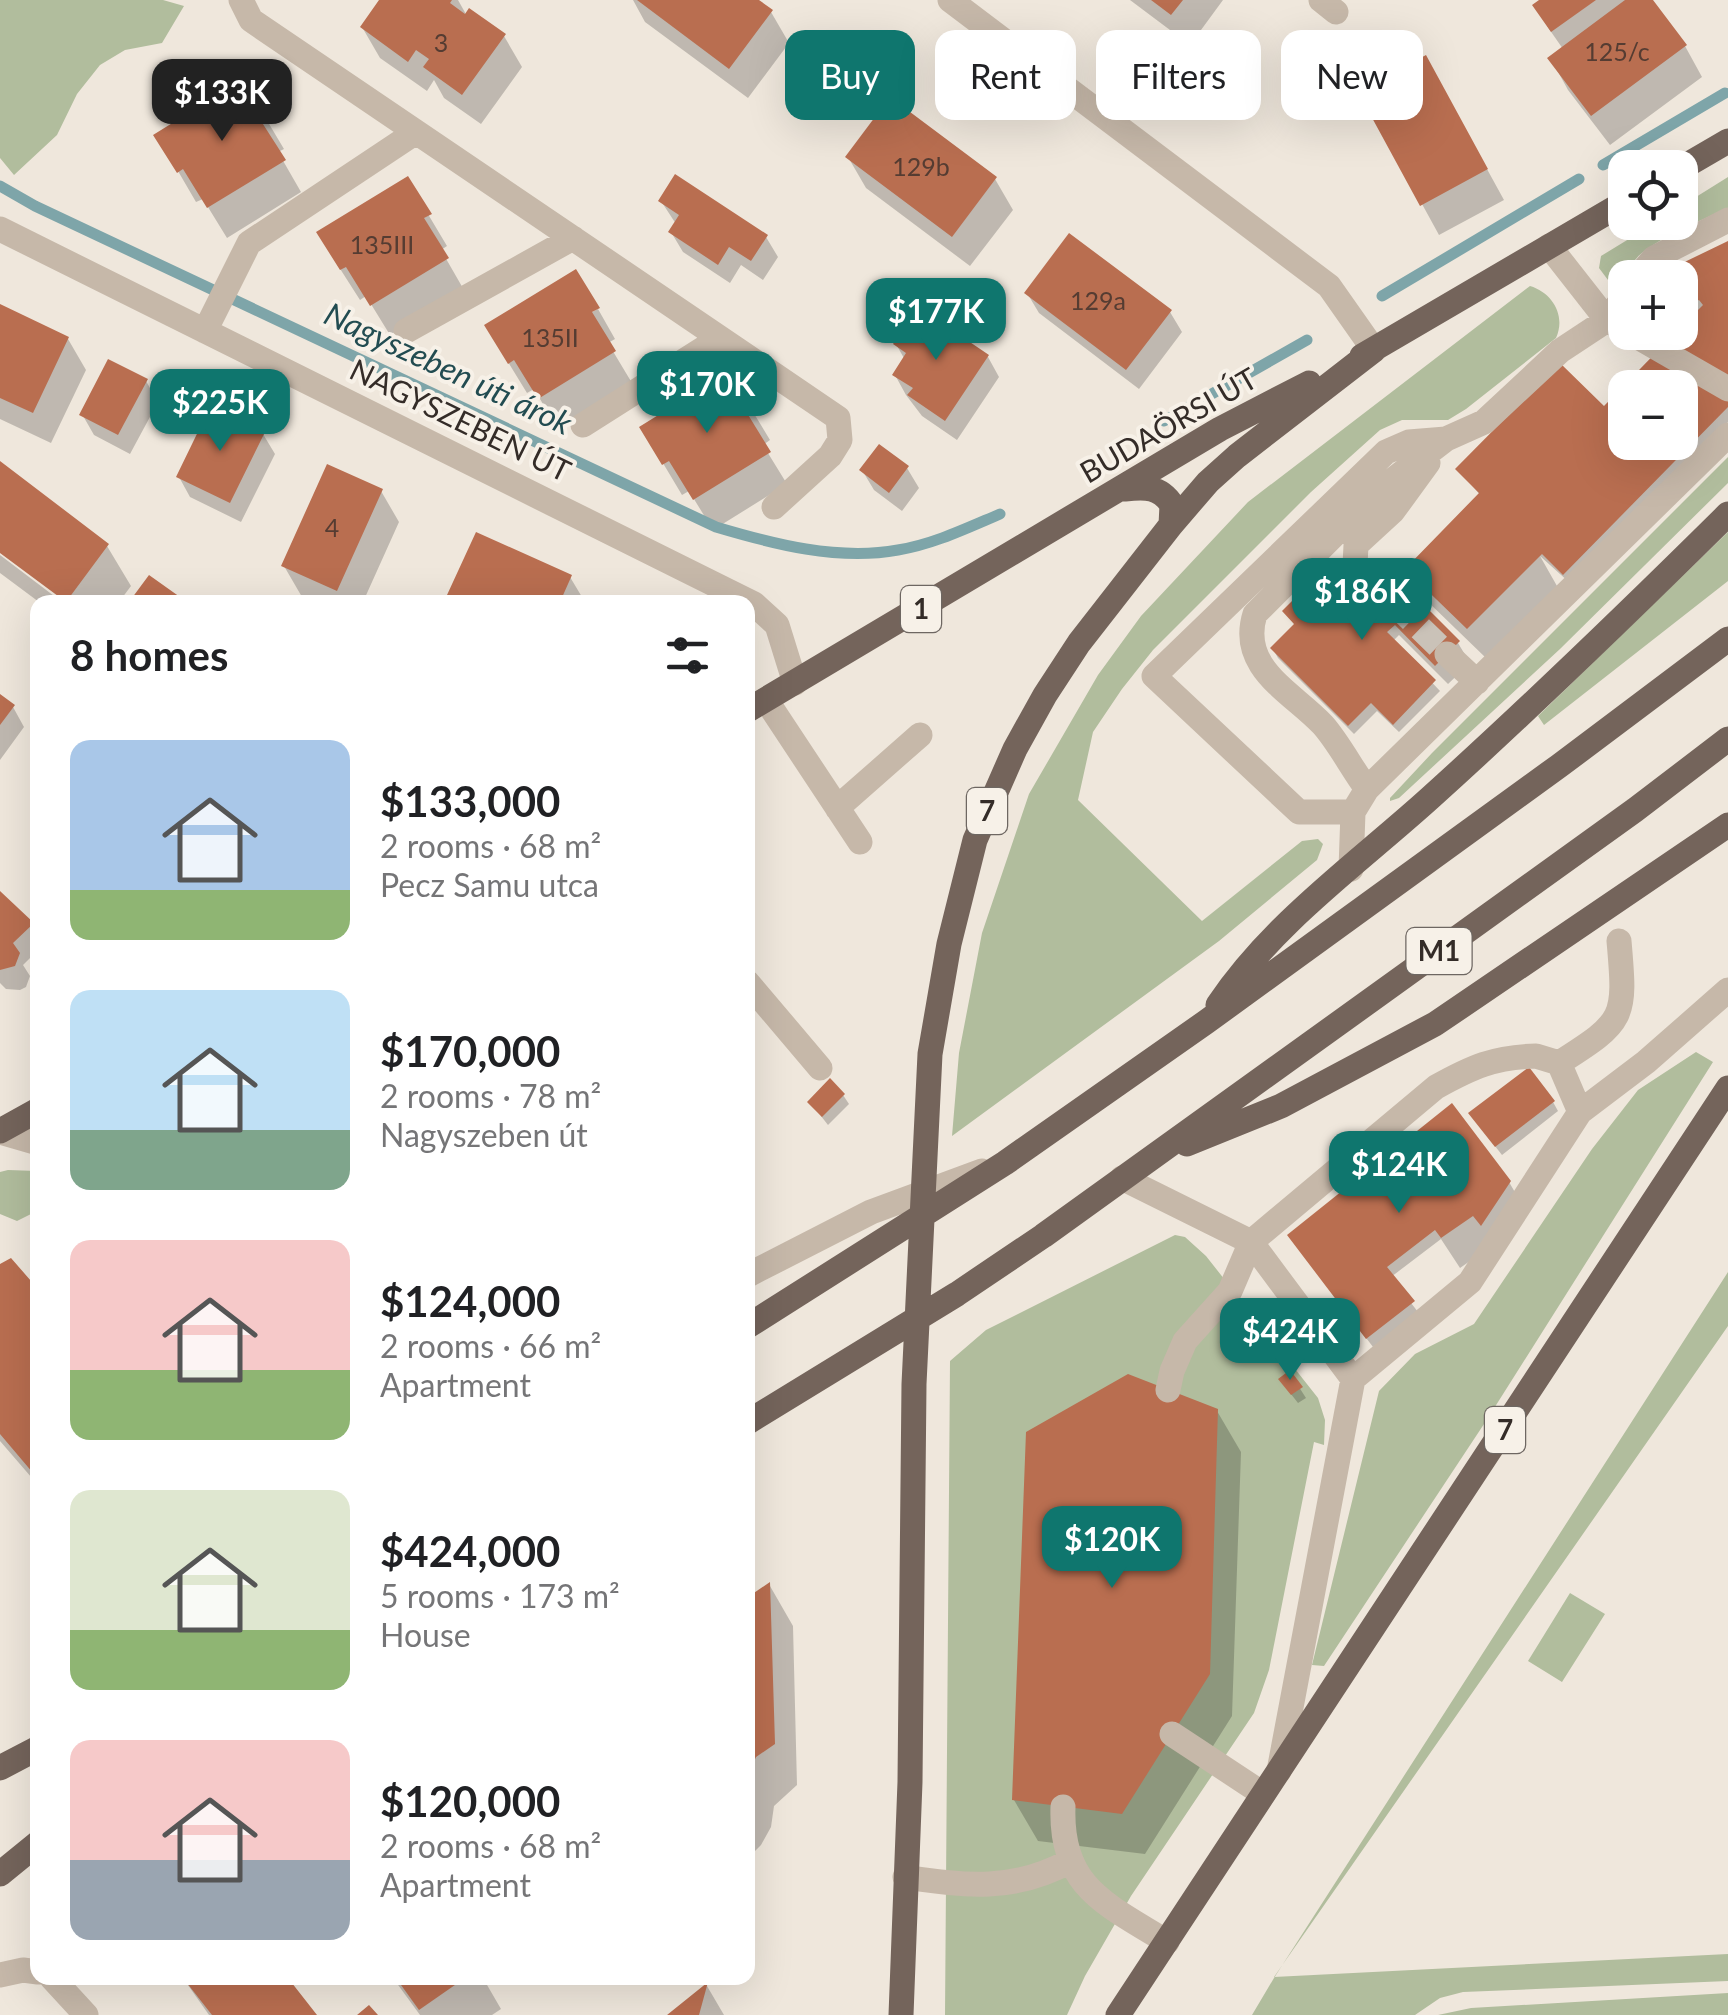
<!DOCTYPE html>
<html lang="en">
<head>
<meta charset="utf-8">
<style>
	body { margin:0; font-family:Lato,sans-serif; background:#f2f2f2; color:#202124; height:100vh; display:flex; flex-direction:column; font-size:38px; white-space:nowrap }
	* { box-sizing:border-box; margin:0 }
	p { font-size:32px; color:#757577 }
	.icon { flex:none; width:55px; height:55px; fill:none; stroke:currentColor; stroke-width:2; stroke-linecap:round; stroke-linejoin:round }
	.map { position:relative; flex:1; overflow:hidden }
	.details { position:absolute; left:30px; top:595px; width:725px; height:1390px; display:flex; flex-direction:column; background:#fff; border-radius:20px; box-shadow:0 10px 40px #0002 }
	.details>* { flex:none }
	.hud { position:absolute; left:785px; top:30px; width:792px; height:90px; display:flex; gap:20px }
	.buttons { position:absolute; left:1608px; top:150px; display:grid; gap:20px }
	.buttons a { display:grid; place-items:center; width:90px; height:90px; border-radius:20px; background:#fff; box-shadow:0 10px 40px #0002; font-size:50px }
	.price { position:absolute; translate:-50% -85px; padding:0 22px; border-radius:20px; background:#0f766e; color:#fff; font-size:32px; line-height:65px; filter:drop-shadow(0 2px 5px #0008) }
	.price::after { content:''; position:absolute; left:50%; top:60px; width:30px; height:22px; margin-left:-15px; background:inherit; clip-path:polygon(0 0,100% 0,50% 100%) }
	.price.current { background:#222; color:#fff }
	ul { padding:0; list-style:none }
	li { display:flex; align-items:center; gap:30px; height:250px; padding:0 40px }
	li span { display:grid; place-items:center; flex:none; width:280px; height:200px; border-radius:20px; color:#555 }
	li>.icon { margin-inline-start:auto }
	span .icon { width:120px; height:120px; fill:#fffc; stroke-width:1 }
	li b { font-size:42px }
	h2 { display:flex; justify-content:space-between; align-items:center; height:120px; padding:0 40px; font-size:42px }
	.chip { padding:0 35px; border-radius:20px; background:#fff; box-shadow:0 10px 40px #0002; font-size:35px; line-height:90px }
	.chip.current { background:#0f766e; color:#fff }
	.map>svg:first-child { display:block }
	.green { fill:#b1bd9d }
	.shadow { fill:#0003 }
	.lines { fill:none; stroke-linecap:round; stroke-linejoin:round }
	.stream { stroke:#7ea5a9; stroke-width:11 }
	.building { fill:#b96e50; fill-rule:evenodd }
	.minor-tunnel { stroke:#cac2b8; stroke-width:25; stroke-dasharray:25 12; stroke-linecap:butt }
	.minor { stroke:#c6b8a9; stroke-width:25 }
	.major { stroke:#74645b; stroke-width:25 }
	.labels { text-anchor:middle; stroke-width:8; stroke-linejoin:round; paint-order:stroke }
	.number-label { font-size:25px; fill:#553c32 }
	.shield { fill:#f7f1e8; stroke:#6e6762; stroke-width:2.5 }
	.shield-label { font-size:28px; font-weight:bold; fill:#342c28 }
	.street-label { font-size:30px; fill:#342c28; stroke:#f7f1e8 }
	.water-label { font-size:32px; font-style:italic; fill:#224c51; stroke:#f7f1e8 }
</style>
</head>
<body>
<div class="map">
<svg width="1728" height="2015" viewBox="0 0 1728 2015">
	<rect width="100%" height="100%" fill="#efe7dc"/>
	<!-- green -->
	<path class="green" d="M0,0H163L184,6L162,43L125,50L100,65L77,94L57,135L14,175L0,158Z
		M1728,177V208C1700,221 1668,233 1643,252C1631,261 1624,280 1611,284L1599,268L1601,256L1655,223L1680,222V207Z
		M1530,286C1553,293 1566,316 1556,338L1466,409L1448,420H1402L1380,430L1311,492L1153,650L1122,689L1093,732L1078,800L1202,921L1302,841L1318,839L1323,844L1317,860L1219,941L952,1136L959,1053L982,933L1029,794L1098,675L1141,616L1248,502Z
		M1728,457V483L1560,649L1399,798L1390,801V798L1432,753Z
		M1728,532V581L1544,725L1538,716Z
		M1696,1052L1713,1062L1486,1421L1324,1666L1312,1665L1379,1391L1415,1354L1474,1324L1592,1149L1638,1090Z
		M8,1170L37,1171V1211L17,1221L0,1214V1172Z
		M1175,1235L1185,1237L1206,1256L1318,1398L1325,1420L1324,1445L1314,1442L1269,1670L1254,1713L1131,1896L1085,1976L1067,2015H945L950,1361L986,1330Z
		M1728,1272V1326L1274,1977L1728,1954V1981L1463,1992L1440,1998L1415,2015H1252L1274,1978Z
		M1570,1593L1605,1614L1562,1682L1528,1661Z
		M1728,1993V2015H1438L1471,2008Z"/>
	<!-- shadow -->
	<path class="shadow" d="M382,0H458L467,16L504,36L522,67L481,124L444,98L434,80L427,91L380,58L362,27Z
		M633,0H755L771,12L789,43L748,98L645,22Z
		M1130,0H1223L1190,45Z
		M1544,0H1650L1685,46L1702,77L1610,145L1568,90L1551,59L1563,49L1547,26Z
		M244,82L284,149L278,152L301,192L227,238L203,199L196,202L157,135Z
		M1443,89L1504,200L1439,235L1422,204Z
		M848,157L995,179L1013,210L970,266L866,188Z
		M407,179L447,246L441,250L464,290L390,335L366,296L360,300L337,264Z
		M661,201L766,237L778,257L763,280L741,265L730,283L683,252L671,232L676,224Z
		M1728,244V422L1570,583L1540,556L1557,586L1486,658L1426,600L1408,569L1481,496L1458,469L1625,442H1680V388H1625L1694,318L1680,291Z
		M1027,293L1170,312L1182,332L1139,389L1039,313Z
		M0,307L68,339L86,370L51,443L0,419Z
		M598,309L615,339L608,343L632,383L558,429L534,389L527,393L505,357Z
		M896,344L988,357L999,377L957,440L922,416L906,395L895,375L905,360Z
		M730,374L770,440L763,445L787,484L713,530L689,491L682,495L642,428Z
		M146,381L158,402L130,454L94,435L82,414Z
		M263,434L275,454L241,522L190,497L179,477Z
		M0,464L107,546L131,586L119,602H70L0,549Z
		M907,468L919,488L902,511L874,490L862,470Z
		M381,491L399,522L363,602H315L302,597L284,566Z
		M0,555L62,602H39L0,573Z
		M570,577L585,602H455L450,594Z
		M1368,600L1458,643L1470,663L1448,684L1399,635L1393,641L1440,691L1399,732L1377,711L1354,734L1278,658L1273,649L1296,626L1285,612Z
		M0,697L13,707L24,727L0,760Z
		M0,894L32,924L38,934V950L23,965L30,976L26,987L20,990L6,989L0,983Z
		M843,1095L849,1104L828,1125L810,1102Z
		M1553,1102L1558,1111L1502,1155L1477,1123Z
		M1509,1182L1527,1213L1493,1245L1460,1268L1441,1239L1391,1277L1418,1312L1373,1347L1296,1245Z
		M0,1267L38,1293V1485L0,1441Z
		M1290,1373L1306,1398L1298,1403L1287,1389Z
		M1217,1411L1241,1452L1232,1716L1145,1854L1038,1841L1014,1800Z
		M770,1586L793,1626L797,1785L774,1806L771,1827L761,1845L748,1858V1599Z
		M183,1978H285L314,2015H209Z
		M393,1978H483L501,2009L492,2015H420Z
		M707,1986L724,2015H671Z"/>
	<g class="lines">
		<!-- stream -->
		<path class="stream" d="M1603,165L1725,93
			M0,186L35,206L716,527C773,544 838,561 898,550C934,544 967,528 1000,514
			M1382,296L1579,179
			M1164,421L1307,340"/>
	</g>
	<!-- building -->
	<path class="building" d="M379,0H452L450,3L465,14L469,8L506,34L462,95L423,67L429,59L416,50L408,62L360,27Z
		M637,0H759L773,10L729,69Z
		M1151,0H1183L1171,15Z
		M1539,0H1596L1551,32L1532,5Z
		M1625,0H1653L1687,45L1591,116L1547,58Z
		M1426,55L1488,169L1420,206L1358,92Z
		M245,78L269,117L261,121L286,160L207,208L183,169L177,173L153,135Z
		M890,97L997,177L952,237L845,157Z
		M675,174L768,235L751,261L729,247L718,265L668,232L679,215L658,201Z
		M408,176L432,214L424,218L449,258L370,306L346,267L340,270L316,232Z
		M1069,233L1172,310L1126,370L1024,293Z
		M1728,241V407L1563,575L1542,554L1467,629L1405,569L1479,493L1455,469L1560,363L1604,406L1676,332H1680V328L1703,305L1699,300L1684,306L1680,297V278H1672L1668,270ZM1625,388H1680V442H1625Z
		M576,269L600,308L592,312L616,351L538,399L514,360L508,364L484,325Z
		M0,304L69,337L33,413L0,398Z
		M918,307L989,355L945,421L907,395L913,388L892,375L906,353L893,344Z
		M108,359L148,379L118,435L79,415Z
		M731,370L754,408L747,413L771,452L693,500L669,461L662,465L639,427Z
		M211,405L265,432L230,503L176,477Z
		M879,444L909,466L889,493L859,470Z
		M0,461L109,544L66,602L0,553Z
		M327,464L383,489L337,591L281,566Z
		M476,532L572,575L560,602H465L447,595Z
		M1331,562L1356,587L1381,562L1460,641L1435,666L1395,625L1387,632L1436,680L1393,725L1371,703L1348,726L1270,648L1294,624L1282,611Z
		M149,575L187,602H129Z
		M0,694L15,705L0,725Z
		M0,891L34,923L13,943L20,953L15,966L0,970Z
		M1529,1067L1555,1101L1495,1147L1468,1113Z
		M830,1078L845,1094L822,1117L807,1102Z
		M1452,1103L1511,1181L1481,1226L1473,1216L1441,1238L1435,1230L1387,1267L1415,1301L1366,1339L1287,1235Z
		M11,1258L38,1289V1469L33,1473L0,1434V1264Z
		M1290,1370L1303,1387L1291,1395L1278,1379Z
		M1128,1374L1218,1409L1210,1674L1122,1814L1012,1800L1026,1432Z
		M770,1582L775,1744L756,1757L748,1775V1597Z
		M183,1978H288L317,2015H212Z
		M396,1978H465L419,2010Z
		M708,1982L699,2015H667Z
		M369,2005L378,2015H357Z"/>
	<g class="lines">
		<!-- minor-tunnel -->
		<path class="minor-tunnel" d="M1367,577L1447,654"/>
		<!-- minor -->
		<path class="minor" d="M241,0L251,20L838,418L840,440L830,456L774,507
			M950,0L1329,286L1374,350
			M1321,0L1336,12
			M0,229L754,604L777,625L795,683
			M1549,246L1607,320L1625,295
			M1637,278L1654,258L1728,220
			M205,331L249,243L416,132
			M406,331L573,238
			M1629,332L1728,389
			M583,425L720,338
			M1367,577L1355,565L1356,545L1393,511L1428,463
			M1447,654L1477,682
			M766,700L860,842
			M1367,789C1352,769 1339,743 1323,725C1292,692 1238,668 1255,614L1376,493L1446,439L1484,422L1560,351L1607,320L1625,330
			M837,808L920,735
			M1353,812H1299L1154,676L1386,452L1409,442L1446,439
			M1351,869L1353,812L1367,789L1728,435
			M748,983L820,1068
			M1536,1056L1559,1063L1580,1112L1470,1282L1353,1379L1251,1242L1436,1087C1472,1067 1494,1057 1536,1056Z
			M1559,1063C1625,1021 1626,1019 1619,941
			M1580,1112L1646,1062L1728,990
			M0,1132L38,1143
			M1122,1178L1251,1242L1230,1291L1185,1341L1172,1371L1168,1390
			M748,1275L871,1212L982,1171
			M1172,1734L1263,1794
			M1279,1771L1353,1379
			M1063,1807C1060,1887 1106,1904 1167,1942
			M905,1877C966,1886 1014,1892 1070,1861
			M0,1975L23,1970L38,1972
			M52,1978L86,2015"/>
		<!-- major -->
		<path class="major" d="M1680,169L1728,141
			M1362,356L1625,202
			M1125,489C1145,487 1160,486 1172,505L1171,525
			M748,710L1220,429L1309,383
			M1218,1005C1273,923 1357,864 1430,798C1532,706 1630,611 1728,514
			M0,1131L38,1110
			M1187,1144L1281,1106L1435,1024L1728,825
			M748,1326L1005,1163L1206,1022L1559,766L1728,639
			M748,1422L957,1294L1043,1236L1635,810L1728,739
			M0,1768L38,1748
			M0,1874L38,1843
			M901,2015L910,1782L914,1384L930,1054L949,944L975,840L1015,749L1045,695L1079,643L1171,525L1208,482L1237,456L1374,350
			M1118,2015L1728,1088"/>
	</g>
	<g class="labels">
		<!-- number labels -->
		<g class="number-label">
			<text x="441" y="52">3</text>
			<text x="1617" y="61">125/c</text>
			<text x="921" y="176">129b</text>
			<text x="382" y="254">135III</text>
			<text x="1098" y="310">129a</text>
			<text x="550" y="347">135II</text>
			<text x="332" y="537">4</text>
		</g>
		<!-- shield labels -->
		<g class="shield">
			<rect x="901" y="586" width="40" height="46" rx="8"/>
			<rect x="967" y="788" width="40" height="46" rx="8"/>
			<rect x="1406.5" y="928" width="65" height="46" rx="8"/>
			<rect x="1485" y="1407" width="40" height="46" rx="8"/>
		</g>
		<g class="shield-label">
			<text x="921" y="619">1</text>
			<text x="987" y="821">7</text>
			<text x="1439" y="961">M1</text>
			<text x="1505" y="1440">7</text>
		</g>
		<!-- street labels -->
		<g class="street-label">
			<text transform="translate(460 421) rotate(26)" y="10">NAGYSZEBEN ÚT</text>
			<text transform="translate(1169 426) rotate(-30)" y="10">BUDAÖRSI ÚT</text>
		</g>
		<!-- water labels -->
		<g class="water-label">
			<text transform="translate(448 369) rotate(25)" y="11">Nagyszeben úti árok</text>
		</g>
	</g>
</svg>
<div class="buttons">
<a><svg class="icon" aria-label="locate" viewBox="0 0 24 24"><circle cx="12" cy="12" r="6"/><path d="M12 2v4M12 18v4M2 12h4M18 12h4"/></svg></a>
<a>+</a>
<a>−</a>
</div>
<b class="price current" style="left:222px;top:144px">$133K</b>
<b class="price" style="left:936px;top:363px">$177K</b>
<b class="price" style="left:707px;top:436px">$170K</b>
<b class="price" style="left:220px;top:454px">$225K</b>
<b class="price" style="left:1362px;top:643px">$186K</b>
<b class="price" style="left:1399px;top:1216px">$124K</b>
<b class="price" style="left:1290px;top:1383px">$424K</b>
<b class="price" style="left:1112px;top:1591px">$120K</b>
<div class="hud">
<a class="chip current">Buy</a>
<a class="chip">Rent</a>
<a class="chip">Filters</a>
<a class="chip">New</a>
</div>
<section class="details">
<h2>8 homes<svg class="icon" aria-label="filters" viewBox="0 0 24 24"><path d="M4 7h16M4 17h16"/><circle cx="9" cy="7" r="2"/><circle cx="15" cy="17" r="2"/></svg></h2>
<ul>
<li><span style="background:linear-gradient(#a9c7e8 75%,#8fb573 0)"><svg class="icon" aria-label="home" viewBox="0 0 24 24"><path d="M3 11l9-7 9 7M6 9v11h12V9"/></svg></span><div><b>$133,000</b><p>2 rooms · 68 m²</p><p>Pecz Samu utca</p></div></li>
<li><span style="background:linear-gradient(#bfe0f5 70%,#7fa58c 0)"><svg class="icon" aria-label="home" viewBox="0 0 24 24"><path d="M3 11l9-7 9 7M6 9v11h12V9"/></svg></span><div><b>$170,000</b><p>2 rooms · 78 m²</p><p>Nagyszeben út</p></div></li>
<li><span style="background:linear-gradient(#f6c9c9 65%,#8fb573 0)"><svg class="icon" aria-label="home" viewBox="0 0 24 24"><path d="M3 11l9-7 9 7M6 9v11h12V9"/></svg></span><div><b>$124,000</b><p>2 rooms · 66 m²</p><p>Apartment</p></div></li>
<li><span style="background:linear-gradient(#dfe7d0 70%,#8fb573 0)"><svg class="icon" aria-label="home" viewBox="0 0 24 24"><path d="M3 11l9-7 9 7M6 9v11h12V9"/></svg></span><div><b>$424,000</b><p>5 rooms · 173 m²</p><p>House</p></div></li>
<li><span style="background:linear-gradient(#f6c9c9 60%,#9aa5b1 0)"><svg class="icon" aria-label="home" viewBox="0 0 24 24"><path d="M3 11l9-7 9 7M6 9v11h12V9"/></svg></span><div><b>$120,000</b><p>2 rooms · 68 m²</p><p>Apartment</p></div></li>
</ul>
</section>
</div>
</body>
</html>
